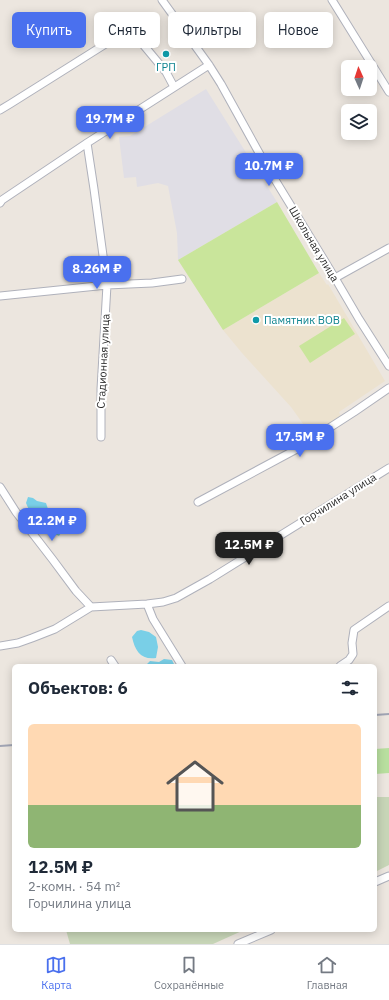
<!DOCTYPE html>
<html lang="ru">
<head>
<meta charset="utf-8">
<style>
	body { margin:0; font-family:"IBM Plex Sans",sans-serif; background:#f2f2f3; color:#1f2937; height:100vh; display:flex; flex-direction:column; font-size:15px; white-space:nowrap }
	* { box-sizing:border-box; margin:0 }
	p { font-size:13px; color:#747a83 }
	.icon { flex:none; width:22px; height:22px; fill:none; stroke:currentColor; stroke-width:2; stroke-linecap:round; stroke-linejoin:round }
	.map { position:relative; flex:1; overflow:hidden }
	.sheet { position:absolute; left:12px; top:664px; width:365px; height:268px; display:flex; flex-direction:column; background:#fff; border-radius:6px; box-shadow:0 2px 10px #0003 }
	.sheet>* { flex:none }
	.hud { position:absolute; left:12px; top:12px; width:365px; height:36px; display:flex; gap:8px }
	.needle { width:26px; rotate:357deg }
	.tools { position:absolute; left:341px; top:60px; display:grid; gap:8px }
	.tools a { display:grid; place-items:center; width:36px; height:36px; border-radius:6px; background:#fff; box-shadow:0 2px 10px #0003; font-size:20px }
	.price { position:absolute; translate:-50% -34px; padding:0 9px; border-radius:8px; background:#4a70ee; color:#fff; font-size:13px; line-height:26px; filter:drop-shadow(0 1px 2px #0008) }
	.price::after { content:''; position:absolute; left:50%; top:24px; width:12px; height:9px; margin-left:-6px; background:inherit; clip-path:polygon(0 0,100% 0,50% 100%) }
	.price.current { background:#222; color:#fff }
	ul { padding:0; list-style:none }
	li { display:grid; align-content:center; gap:8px; height:212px; padding:0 16px }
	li+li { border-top:1px solid #e0e1e3 }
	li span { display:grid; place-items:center; height:124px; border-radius:6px; color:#555 }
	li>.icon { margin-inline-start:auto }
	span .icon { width:72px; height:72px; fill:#fffc; stroke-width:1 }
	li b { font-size:17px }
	h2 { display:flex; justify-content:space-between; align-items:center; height:48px; padding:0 16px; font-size:17px }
	.pill { padding:0 14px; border-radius:6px; background:#fff; box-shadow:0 2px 10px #0003; font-size:14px; line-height:36px }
	.pill.current { background:#4a70ee; color:#fff }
	.tabs { display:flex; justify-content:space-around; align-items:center; height:56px; border-top:1px solid #e0e1e3; background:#fff; font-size:11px; color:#747a83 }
	.tabs a { display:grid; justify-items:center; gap:2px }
	.tabs .current { color:#4a70ee }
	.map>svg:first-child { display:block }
	.industrial { fill:#e0dee5 }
	.education { fill:#ece2cf }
	.green { fill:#b8df9f }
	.cemetery { fill:#c7d5b7 }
	.pitch { fill:#c9e59b }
	.water { fill:#79cfe7 }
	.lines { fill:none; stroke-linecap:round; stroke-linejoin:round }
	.minor-casing { stroke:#afb1bb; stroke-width:9 }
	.minor { stroke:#fff; stroke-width:7 }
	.rail { stroke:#a1a5b4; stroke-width:2 }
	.culture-dot { fill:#0f9aa8; stroke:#fff; stroke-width:1.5 }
	.labels { text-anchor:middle; stroke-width:4; stroke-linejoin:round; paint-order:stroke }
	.culture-label { font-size:11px; fill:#0d838f; stroke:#fff }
	.street-label { font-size:11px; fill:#2b2b2b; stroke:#fff }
</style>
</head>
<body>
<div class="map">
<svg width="389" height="944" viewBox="0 0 389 944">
	<rect width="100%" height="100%" fill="#ece6df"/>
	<!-- industrial -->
	<path class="industrial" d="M206,89L277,202L178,260L177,233L168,186L158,183L137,187L136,177L124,178L119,137L130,136Z"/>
	<!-- education -->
	<path class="education" d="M319,273L327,285L328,284L385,381L339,412L341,417L311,435L291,407L242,353L223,330Z"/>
	<!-- green -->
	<path class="green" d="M389,748V773L375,774V749Z"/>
	<!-- cemetery -->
	<path class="cemetery" d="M375,797H389V865L375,872Z
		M66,930H244L213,944H70Z"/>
	<!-- pitch -->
	<path class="pitch" d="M277,202L319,273L223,330L178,260Z
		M344,318L355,334L310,363L299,346Z"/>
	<!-- water -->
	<path class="water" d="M28,497L33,498L37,501L46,503L49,512L54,513L65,526L59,536L49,531L41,524H37C32,517 29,510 26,503Z
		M141,630L149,632L156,637L158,647L156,658C141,660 135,651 132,637L137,631Z
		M164,659L172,660L175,666H145L150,661L159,662Z"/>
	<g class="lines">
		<defs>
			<path id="minor" d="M162,0L209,65L221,84L263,160L335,278L359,319L389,366
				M332,0L389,92
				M0,110L10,104L115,38C123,35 128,34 136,36L166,72L174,87
				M87,143L94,189L107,285L101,389V437
				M0,203L2,200L87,143L209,65
				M335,278L389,248
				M0,296L107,285L152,283L182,279
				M0,487L16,512L53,560L76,591L91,607
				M198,502L295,450L354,412L370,401L389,388
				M147,604L153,619L182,666
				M0,646L18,643L32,638L55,629L91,607L147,604L163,602L176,598L210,579L389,468
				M111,660L115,666
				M340,666L349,660L353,654L352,643L354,630L389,606
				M375,882L389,876
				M238,944L271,930"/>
		</defs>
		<!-- minor casing -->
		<use href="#minor" class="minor-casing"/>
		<!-- minor -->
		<use href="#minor" class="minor"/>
		<!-- rail -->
		<path class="rail" d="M375,715L389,714
			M0,746L14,745"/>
	</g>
	<!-- markers -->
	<g class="culture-dot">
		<circle cx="166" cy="54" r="4"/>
		<circle cx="256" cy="320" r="4"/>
	</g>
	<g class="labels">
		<!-- culture labels -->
		<g class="culture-label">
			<text x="166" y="71">ГРП</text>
			<text x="264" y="324" text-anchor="start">Памятник ВОВ</text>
		</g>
		<!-- street labels -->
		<g class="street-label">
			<text transform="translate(314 244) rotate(59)" y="4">Школьная улица</text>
			<text transform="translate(103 361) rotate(-87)" y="4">Стадионная улица</text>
			<text transform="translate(338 499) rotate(-32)" y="4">Горчилина улица</text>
		</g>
	</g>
</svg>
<div class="tools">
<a><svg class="needle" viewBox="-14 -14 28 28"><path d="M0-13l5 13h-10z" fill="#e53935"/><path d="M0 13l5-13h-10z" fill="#747a83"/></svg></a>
<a><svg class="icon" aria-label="layers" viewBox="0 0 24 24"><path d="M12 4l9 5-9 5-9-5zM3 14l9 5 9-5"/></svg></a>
</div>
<b class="price" style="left:110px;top:140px">19.7M ₽</b>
<b class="price" style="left:269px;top:187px">10.7M ₽</b>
<b class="price" style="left:97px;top:290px">8.26M ₽</b>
<b class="price" style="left:300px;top:458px">17.5M ₽</b>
<b class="price" style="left:52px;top:542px">12.2M ₽</b>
<b class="price current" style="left:249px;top:566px">12.5M ₽</b>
<div class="hud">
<a class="pill current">Купить</a>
<a class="pill">Снять</a>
<a class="pill">Фильтры</a>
<a class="pill">Новое</a>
</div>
<section class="sheet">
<h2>Объектов: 6<svg class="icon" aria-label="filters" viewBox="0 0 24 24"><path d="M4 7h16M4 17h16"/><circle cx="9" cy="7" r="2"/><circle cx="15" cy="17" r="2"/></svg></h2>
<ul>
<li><span style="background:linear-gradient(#ffd9b3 65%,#8fb573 0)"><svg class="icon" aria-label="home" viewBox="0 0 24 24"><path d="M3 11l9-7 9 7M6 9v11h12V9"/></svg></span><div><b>12.5M ₽</b><p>2-комн. · 54 m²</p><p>Горчилина улица</p></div></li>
</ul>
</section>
</div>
<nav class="tabs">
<a class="current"><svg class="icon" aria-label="map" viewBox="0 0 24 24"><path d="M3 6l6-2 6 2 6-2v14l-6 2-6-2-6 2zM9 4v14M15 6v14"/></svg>Карта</a>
<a><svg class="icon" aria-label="saved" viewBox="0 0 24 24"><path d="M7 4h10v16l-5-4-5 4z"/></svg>Сохранённые</a>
<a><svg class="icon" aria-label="home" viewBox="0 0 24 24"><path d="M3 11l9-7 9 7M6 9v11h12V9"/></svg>Главная</a>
</nav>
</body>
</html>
